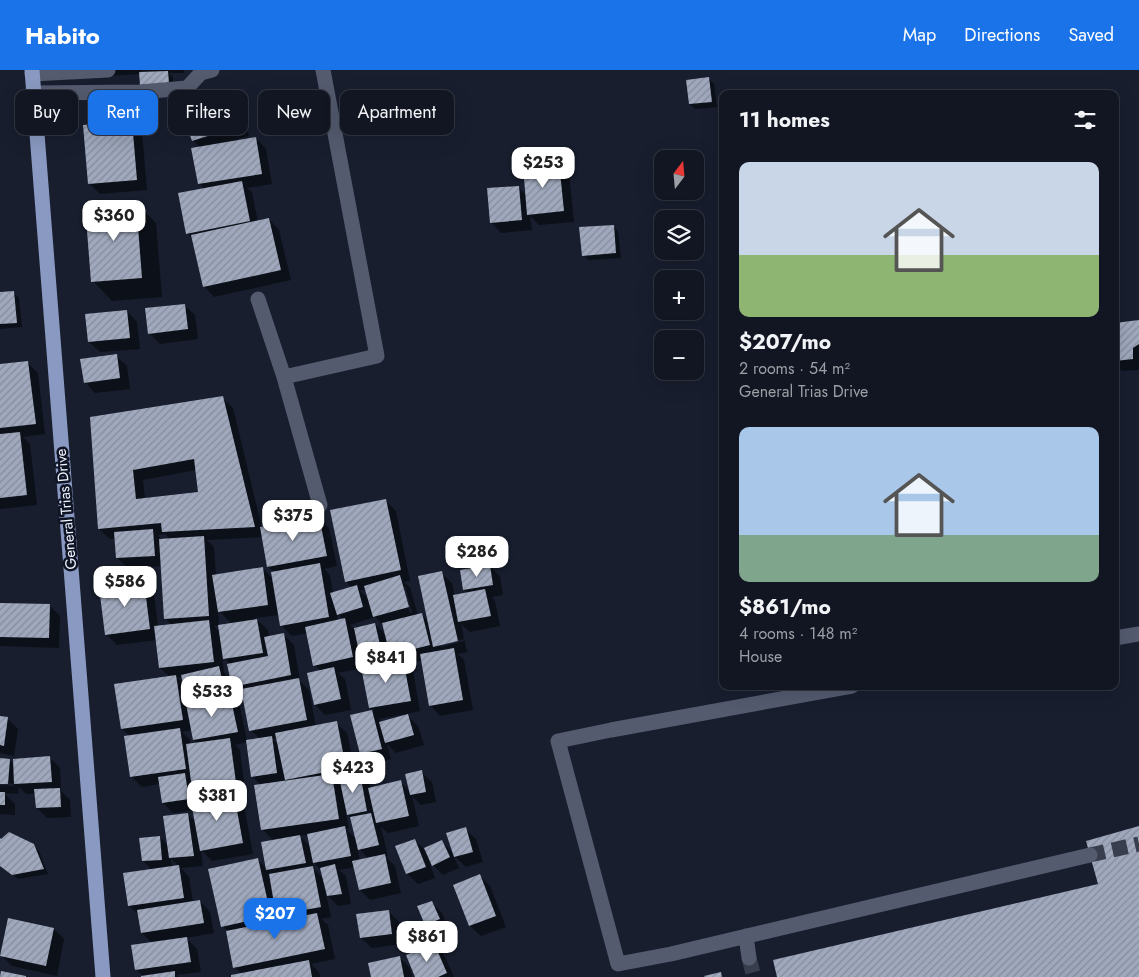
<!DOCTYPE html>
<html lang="en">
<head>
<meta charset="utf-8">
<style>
	body { margin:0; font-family:Jost,sans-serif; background:#1b1f2a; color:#f1f3f6; height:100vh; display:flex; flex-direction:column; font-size:19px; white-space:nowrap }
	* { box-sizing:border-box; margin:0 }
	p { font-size:16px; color:#9c9fa5 }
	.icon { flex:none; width:28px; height:28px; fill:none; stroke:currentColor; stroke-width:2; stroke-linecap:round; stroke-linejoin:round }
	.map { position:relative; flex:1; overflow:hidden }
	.panel { position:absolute; left:719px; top:20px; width:400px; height:600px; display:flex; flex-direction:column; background:#121622; border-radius:10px; box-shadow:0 5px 20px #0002,0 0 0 1px #313540 }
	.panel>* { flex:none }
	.banner { position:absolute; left:15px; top:20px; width:475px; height:45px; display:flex; gap:10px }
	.needle { width:32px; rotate:16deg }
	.controls { position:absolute; left:654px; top:80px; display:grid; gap:10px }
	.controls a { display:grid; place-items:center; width:50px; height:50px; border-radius:10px; background:#121622; box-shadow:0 5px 20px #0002,0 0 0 1px #313540; font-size:25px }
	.price { position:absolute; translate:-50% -42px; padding:0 11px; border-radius:10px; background:#fff; color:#222; font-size:16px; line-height:32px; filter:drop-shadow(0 1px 2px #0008) }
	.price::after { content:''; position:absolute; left:50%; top:30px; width:15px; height:11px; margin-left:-8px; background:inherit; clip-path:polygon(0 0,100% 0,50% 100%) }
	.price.current { background:#1a73e8; color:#fff }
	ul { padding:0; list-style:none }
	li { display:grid; align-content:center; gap:10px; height:265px; padding:0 20px }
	li span { display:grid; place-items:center; height:155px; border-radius:10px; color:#555 }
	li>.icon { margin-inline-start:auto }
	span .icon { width:90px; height:90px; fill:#fffc; stroke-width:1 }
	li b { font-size:21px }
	h2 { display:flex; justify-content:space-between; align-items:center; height:60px; padding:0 20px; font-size:21px }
	.pill { padding:0 18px; border-radius:10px; background:#121622; box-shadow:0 5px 20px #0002,0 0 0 1px #313540; font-size:18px; line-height:45px }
	.pill.current { background:#1a73e8; color:#fff }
	header { display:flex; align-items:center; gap:30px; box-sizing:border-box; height:70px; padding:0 25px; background:#1a73e8; color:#fff }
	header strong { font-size:24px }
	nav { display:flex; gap:28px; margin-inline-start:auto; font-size:18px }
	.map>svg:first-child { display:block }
	.shadow { fill:#0007; fill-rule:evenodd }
	.building { fill:url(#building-hatch); fill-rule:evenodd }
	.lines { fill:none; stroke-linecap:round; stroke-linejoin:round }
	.minor-tunnel { stroke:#383e4d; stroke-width:15; stroke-dasharray:15 8; stroke-linecap:butt }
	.minor { stroke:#545b6f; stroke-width:15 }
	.major { stroke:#8999c1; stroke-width:15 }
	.labels { text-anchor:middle; stroke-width:5; stroke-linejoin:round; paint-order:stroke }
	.street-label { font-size:15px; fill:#eff3ff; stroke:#0f1424 }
</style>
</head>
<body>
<header>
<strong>Habito</strong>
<nav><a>Map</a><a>Directions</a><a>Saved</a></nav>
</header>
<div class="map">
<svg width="1139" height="907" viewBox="0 0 1139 907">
	<defs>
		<pattern id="building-hatch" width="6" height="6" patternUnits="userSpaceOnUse" patternTransform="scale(1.25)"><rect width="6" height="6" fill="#9fa8bd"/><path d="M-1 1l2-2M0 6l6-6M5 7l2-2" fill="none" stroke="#858c9b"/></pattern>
	</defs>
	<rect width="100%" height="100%" fill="#181e2e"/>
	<!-- shadow -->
	<path class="shadow" d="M99,0H184V3H169L173,7V18L141,4L105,6Z
		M709,9L714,14L717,37L695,39L690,34Z
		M232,37L243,48L249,66L238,69V71L256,68L266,79L272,114L247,118L252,122L258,152L269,149L279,160L291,210L214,227L204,216L193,169L187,163L205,119L199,113L200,77L193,70Z
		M131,52L142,62L147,120L100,124L89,113Z
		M559,94L569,104L574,152L539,155L530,146L532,160L501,163L491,152L518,117L527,126Z
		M136,133L156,153L162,227L112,231L93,211Z
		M613,156L618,161L621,188L589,190L583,185Z
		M14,223L19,228L22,257L0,259V224Z
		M184,235L195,245L198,269L160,274L149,263Z
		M127,241L137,252L140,279L100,282L89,272Z
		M1139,251V300L1122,301L1115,294V254Z
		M116,286L127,296L130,319L95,323L85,312Z
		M27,292L38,303L45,364L23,367L30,374L37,435L0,439V295Z
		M222,328L233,338L262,458L318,447L329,458L337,496L324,499L330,505L333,523L352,518L346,511L385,430L396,441L410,511L404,512L410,517L418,545L421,544L429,552L441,503L452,513L455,526L468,523L464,520L461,501L490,496L500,507L503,525L492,527L495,531L500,556L470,562L461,554L467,582L458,584L464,590L473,640L440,646L430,635L422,590L406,594L413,601L420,641L406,644L418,656L424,675L396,683L387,674L391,689L372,694L361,684L352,646L374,641L370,638L363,598L338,603L345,609L351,640L325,645L315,635L321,601L315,595L308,563L292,566L281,555L280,545L255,548L268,560L269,567L284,565L294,575L300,611L309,620L316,657L336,653L347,663L356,705L359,704L370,715L371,719L400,712L410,721L421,702L432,712L436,732L421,735L412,726L419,756L388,763L381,757L388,786H385L395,796L401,823L370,830L360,820L355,797L339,800L346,806L351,834L338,836L326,824L331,847L321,849L328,855L335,889L311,894L319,902L320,907H232L242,904L234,897L229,862L223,856L258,790L267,799L274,771L262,759L261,715L252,706L247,672L235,675L240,680L246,730L239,731L244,736L253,784L212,791L201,780L203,796L181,798L189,807L193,832L200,831L210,842L214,863L186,868L197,879L201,902L177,905L179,907H142H144L136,899L152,873L142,863L139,845L129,836L152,800L143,791L160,767L169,776L187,744L197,753L194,740L173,743L163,733L160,714L142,717L131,706L130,666L122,659L170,607L160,598L157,570L117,575L106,564L144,512L154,523L158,556L172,555L165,548L162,496L128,498L117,488L116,469H110L99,459L91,348ZM196,400L199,423L145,429L143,410ZM165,464L170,469L162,470L158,465ZM263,467L268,497L274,502L273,509L263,498L216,505L214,477L207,470ZM402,517H405L412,542L410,543ZM366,519L369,529L360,521ZM218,540L232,554L219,556ZM337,543L344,550L338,551ZM375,547L385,557L387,566L375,554L354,559L350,555ZM214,556H219L221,563ZM464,569V571L441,577V574ZM389,582L398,591L391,593ZM222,585L231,595L232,611L224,603ZM362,592L367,597L363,598ZM183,607L185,615L177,608ZM231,614L243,627L251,660L260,669L247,671L240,637L235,632ZM405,644L406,646L382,652L379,649ZM192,660L194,670L198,673L190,674V670L182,662ZM278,668L279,675L273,669ZM346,743L352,749L357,770L346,759H349ZM308,765L311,777L300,766ZM357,777L369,789L360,791ZM171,789L179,796L172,797ZM313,792L322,801L324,809L315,800ZM278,845L284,851L280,852Z
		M0,534L49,535L60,546L59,578L0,576Z
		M0,647L8,649L18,659L14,686L0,683Z
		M50,688L60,698L61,721L70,730L71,747L47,748L37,738L36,724H26L19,717L18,724L4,723L15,734V745L0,744V715L14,716V714L0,712V689L9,690L15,695Z
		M465,759L476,769L483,792L466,797L453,785L459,798L443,805L429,791L435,808L418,814L407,804L414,770L424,779L442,772L455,785Z
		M0,770L34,775L39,781L48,804L18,809L0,795Z
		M480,806L490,816L506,857L481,866L470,856L454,816Z
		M431,832L442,843L449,859L437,864L426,854Z
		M388,841L399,852L402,874L372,878L361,868L358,845Z
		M54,859L64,869L57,906L12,896L2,886Z
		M434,874L444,885L454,907H417Z
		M400,888L410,898L412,907H372Z"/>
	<!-- building -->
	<path class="building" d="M168,1L169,13L140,15L139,2Z
		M709,7L712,32L689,34L686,10Z
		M233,36L239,56L192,71L185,51Z
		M132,51L137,110L88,114L83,55Z
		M256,67L262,104L198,114L191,78Z
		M559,92L564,141L527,145L523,96Z
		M242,111L250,151L186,164L178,123Z
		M519,116L522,150L490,153L487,118Z
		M136,131L142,208L91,212L85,135Z
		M269,148L281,200L203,217L191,165Z
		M614,155L616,183L582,186L579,157Z
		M14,221L17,253L0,254V222Z
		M185,234L188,259L148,264L145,238Z
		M127,240L130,268L88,272L85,244Z
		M1139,250V274L1133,278V289L1115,291V253Z
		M117,284L120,308L84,313L80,289Z
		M28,291L36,354L0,358V294Z
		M223,326L255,457L162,462L161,453L98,459L90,347ZM194,389L198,422L136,429L133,400Z
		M20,362L27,425L0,428V364Z
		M386,429L401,500L345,512L330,440Z
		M319,446L327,486L267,497L260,457Z
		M153,459L155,486L116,488L114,462Z
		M204,466L209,546L164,549L159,469Z
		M320,493L329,547L280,556L271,502Z
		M490,495L493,515L463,520L460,500Z
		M263,497L268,535L218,542L212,505Z
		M442,501L458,571L433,577L418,506Z
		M400,505L409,537L373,547L364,516Z
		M144,511L150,559L105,565L99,517Z
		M357,515L363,537L337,545L330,523Z
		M485,519L491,546L458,552L453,525Z
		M0,533L50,534L49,568L0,567Z
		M422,543L430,575L390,585L382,553Z
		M345,548L353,587L313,596L305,557Z
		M257,549L263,583L223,589L218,555Z
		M209,550L214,592L159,598L154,556Z
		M375,553L383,588L361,592L354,558Z
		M284,563L291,605L232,617L227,594L268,586L264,567Z
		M454,578L463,630L429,636L420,584Z
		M403,589L411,631L369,638L361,597Z
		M219,596L225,622L187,631L181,605Z
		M334,597L341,629L314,635L307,603Z
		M176,605L183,650L121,659L114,614Z
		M299,608L307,650L249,661L241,619Z
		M230,625L238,662L193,670L186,634Z
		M372,640L382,679L360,684L350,645Z
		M408,644L414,665L385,673L379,652Z
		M0,646L8,647L4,676L0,675Z
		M337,651L346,698L285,710L275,663Z
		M180,658L186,699L130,707L124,666Z
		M272,666L277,703L251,707L246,670Z
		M230,668L237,720L193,726L186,674Z
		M50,686L52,712L14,714L13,689Z
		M0,688L10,689L8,714H0Z
		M422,700L426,722L410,725L405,704Z
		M185,703L189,729L162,733L158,707Z
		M360,703L367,741L347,745L339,707Z
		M332,704L339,749L261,760L254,715Z
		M401,710L409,746L376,753L368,718Z
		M60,718L61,737L36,738L34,719Z
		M0,722H5V735H0Z
		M234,724L243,773L200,781L191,732Z
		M188,743L194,786L169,788L163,746Z
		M371,743L379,775L358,780L350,747Z
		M345,756L351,786L313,793L307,764Z
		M1139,756V907H777L773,890L1098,814L1086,771Z
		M466,757L473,782L454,787L446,763Z
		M9,762L34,774L44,799L12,805L0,796V768L1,769Z
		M300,765L306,793L266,800L261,772Z
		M160,766L162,790L142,791L139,768Z
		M415,769L426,797L406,804L395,776Z
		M442,770L450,787L432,796L424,778Z
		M385,784L391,813L359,820L352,791Z
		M258,788L271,846L221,857L208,799Z
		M335,794L342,824L327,826L320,798Z
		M179,795L184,828L128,836L123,803Z
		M313,796L321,837L276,845L269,804Z
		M480,804L496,846L469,856L453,815Z
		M200,830L204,853L141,863L137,840Z
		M432,831L440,849L425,855L417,836Z
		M389,840L392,864L360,868L356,844Z
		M317,843L325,879L233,898L226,861Z
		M8,848L54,858L46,896L0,886Z
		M187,867L191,892L135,900L131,875Z
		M434,873L447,903L438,907H415L406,885Z
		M400,886L404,907H371L368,893Z
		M309,890L312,907H231V905Z
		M1,901L26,906V907H0Z
		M175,901V907H141V906Z
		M721,902L722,907H705L704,906Z"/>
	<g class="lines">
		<!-- minor-tunnel -->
		<path class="minor-tunnel" d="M1090,785L1139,774
			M749,888L754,907"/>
		<!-- minor -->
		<path class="minor" d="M32,4L108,0
			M34,23L139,22L187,18L201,3L212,0
			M258,229L284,307L320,435
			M284,307L377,286L323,0
			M1115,568L1139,564
			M852,616L611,660L558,671L618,894L671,884L1090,785
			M746,866L749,888"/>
		<!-- major -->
		<path class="major" d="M32,0L103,907"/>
	</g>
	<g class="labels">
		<!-- street labels -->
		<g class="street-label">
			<text transform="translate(66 439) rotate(-95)" y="5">General Trias Drive</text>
		</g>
	</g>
</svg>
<div class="controls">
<a><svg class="needle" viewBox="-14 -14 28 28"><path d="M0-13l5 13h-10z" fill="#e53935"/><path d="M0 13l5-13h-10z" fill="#9c9fa5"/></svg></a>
<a><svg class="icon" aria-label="layers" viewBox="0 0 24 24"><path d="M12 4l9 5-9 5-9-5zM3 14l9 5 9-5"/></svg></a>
<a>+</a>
<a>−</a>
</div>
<b class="price" style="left:543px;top:119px">$253</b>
<b class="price" style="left:114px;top:172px">$360</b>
<b class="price" style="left:293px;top:472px">$375</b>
<b class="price" style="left:477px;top:508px">$286</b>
<b class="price" style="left:125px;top:538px">$586</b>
<b class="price" style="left:386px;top:614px">$841</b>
<b class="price" style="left:212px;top:648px">$533</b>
<b class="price" style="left:353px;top:724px">$423</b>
<b class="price" style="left:217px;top:752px">$381</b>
<b class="price current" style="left:275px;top:870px">$207</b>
<b class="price" style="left:427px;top:893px">$861</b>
<div class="banner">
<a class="pill">Buy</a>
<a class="pill current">Rent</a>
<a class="pill">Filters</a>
<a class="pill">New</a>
<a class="pill">Apartment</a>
</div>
<section class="panel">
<h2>11 homes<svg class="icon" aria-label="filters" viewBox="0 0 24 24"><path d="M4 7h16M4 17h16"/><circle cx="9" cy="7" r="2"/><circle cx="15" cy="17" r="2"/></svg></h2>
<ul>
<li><span style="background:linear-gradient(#c9d6e8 60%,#8fb573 0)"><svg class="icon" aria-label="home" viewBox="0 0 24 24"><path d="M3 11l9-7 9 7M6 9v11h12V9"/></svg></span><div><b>$207/mo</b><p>2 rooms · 54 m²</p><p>General Trias Drive</p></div></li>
<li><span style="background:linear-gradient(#a9c7e8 70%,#7fa58c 0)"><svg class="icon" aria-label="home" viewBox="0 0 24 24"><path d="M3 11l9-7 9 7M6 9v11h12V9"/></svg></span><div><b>$861/mo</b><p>4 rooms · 148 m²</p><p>House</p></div></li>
</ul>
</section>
</div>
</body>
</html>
